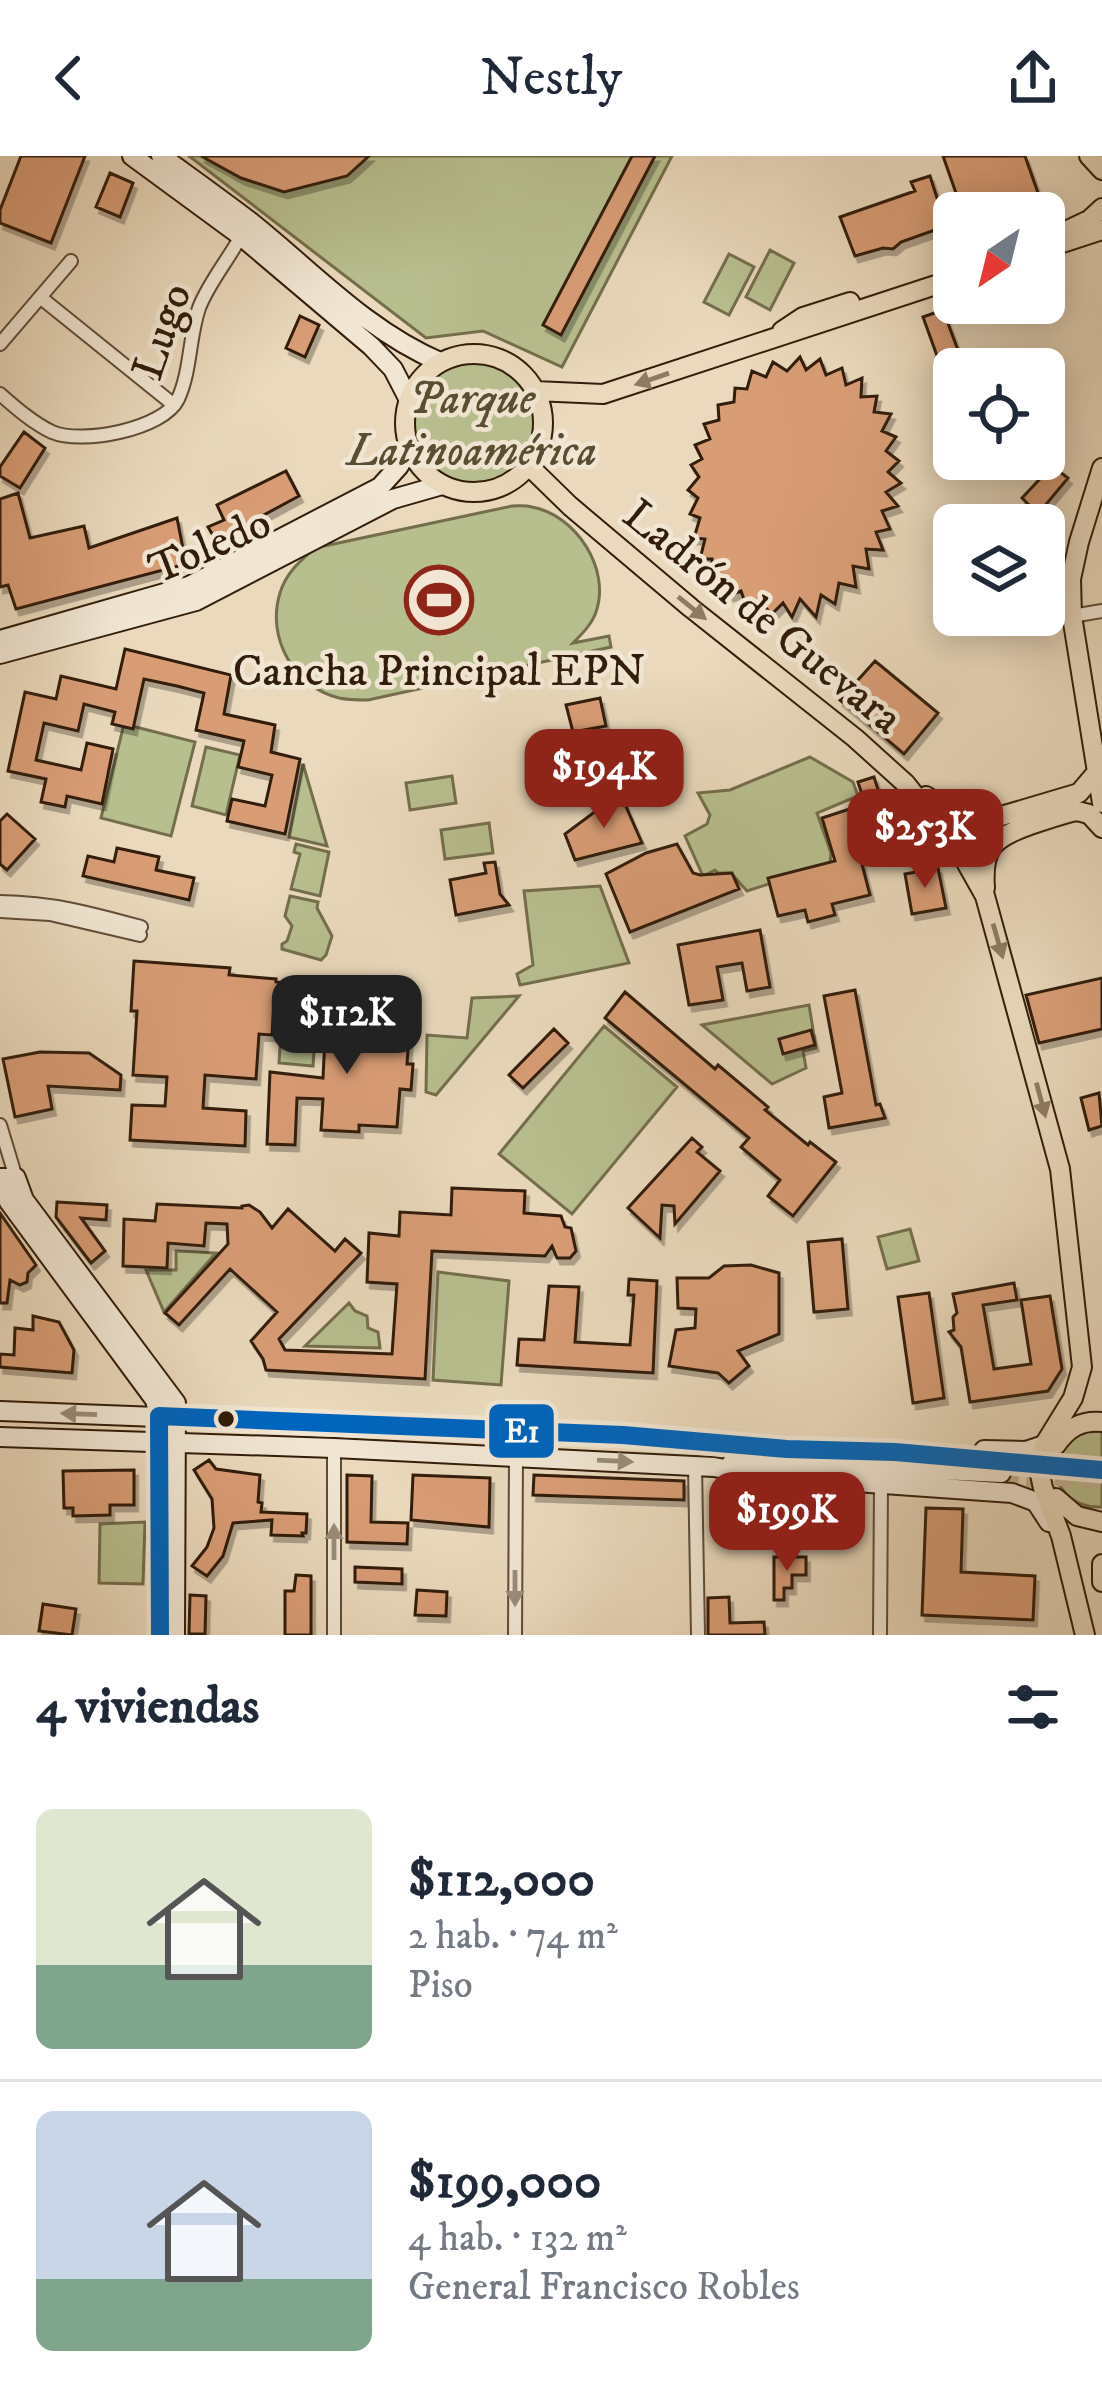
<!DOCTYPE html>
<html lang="es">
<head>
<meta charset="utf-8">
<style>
	body { margin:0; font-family:"IM FELL DW Pica",serif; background:#f2f2f3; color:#1f2937; height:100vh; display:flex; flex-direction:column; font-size:45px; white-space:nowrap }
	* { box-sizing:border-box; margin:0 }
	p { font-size:39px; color:#747a83 }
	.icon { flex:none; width:66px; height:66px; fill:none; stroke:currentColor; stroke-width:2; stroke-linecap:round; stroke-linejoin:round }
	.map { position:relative; height:1479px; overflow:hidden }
	.panel { display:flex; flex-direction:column; background:#fff; flex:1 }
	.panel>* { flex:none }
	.needle { width:78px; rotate:215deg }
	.controls { position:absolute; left:933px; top:36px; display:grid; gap:24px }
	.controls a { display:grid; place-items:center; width:132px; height:132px; border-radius:18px; background:#fff; box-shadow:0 6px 30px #0003; font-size:60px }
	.price { position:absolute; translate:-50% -102px; padding:0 27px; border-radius:24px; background:#8f2418; color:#fff; font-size:39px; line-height:78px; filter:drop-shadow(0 3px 6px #0008) }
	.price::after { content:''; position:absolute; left:50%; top:72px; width:36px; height:27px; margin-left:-18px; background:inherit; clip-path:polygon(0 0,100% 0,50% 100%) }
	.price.current { background:#222; color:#fff }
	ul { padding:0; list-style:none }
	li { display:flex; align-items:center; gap:36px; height:300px; padding:0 36px }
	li+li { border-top:3px solid #e0e1e3 }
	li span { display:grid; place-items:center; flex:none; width:336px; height:240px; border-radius:18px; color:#555 }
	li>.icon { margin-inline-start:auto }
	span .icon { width:144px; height:144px; fill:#fffc; stroke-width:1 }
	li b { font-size:51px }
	h2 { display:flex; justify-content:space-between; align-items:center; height:144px; padding:0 36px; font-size:51px }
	header { display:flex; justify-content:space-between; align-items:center; height:156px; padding:0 36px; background:#fff; font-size:54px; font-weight:600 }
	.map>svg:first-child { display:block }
	.green { fill:#b8bf8f; stroke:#746e4c; stroke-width:3 }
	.building { fill:#d99d76; stroke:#311d09; stroke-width:3; filter:url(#shadow) }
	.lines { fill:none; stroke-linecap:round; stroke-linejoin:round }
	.secondary-tunnel { stroke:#c5b398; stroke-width:18; stroke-dasharray:18 9; stroke-linecap:butt }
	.primary-tunnel { stroke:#c5b398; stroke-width:18; stroke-dasharray:18 9; stroke-linecap:butt }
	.street-casing { stroke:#5f4c36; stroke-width:16 }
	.secondary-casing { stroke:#311d09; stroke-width:22 }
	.primary-casing { stroke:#311d09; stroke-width:22 }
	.street { stroke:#f1e6d3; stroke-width:12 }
	.secondary { stroke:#f1e6d3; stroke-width:18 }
	.primary { stroke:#ead9bc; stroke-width:18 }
	.bus-1-casing { stroke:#f1e6d3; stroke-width:27 }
	.bus-1 { stroke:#0065bd; stroke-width:18 }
	.oneway { fill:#8e7b62 }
	.oneway2 { fill:#9b8c78 }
	.bus-dot { fill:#311d09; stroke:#f1e6d3; stroke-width:4.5 }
	.labels { text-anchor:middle; stroke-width:9; stroke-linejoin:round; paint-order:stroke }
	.street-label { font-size:45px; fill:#311d09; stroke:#f1e6d3 }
	.park-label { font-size:45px; font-style:italic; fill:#5a4e31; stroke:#f1e6d3 }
	.poi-label { font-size:45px; fill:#311d09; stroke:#f1e6d3 }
	.line-badge { stroke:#f1e6d3; stroke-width:4.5 }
	.badge-label { font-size:33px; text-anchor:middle; font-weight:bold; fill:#fff }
</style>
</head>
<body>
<header><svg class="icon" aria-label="back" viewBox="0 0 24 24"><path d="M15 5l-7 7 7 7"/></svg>Nestly<svg class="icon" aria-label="share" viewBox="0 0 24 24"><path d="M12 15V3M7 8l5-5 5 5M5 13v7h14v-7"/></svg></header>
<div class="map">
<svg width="1102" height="1479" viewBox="0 0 1102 1479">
	<defs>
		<filter id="shadow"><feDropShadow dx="3.5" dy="6" stdDeviation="0" flood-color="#0004"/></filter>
	</defs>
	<rect width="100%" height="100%" fill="#ead9bc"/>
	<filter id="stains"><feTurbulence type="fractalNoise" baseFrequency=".00167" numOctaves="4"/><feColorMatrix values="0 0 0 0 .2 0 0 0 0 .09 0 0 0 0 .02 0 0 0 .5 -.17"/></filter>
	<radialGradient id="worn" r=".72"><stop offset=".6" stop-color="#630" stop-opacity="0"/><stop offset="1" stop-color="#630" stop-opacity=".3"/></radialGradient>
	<!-- green -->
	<path class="green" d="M189,0H672L562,211L483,175L426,182Z
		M770,94L794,107L770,154L746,141Z
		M729,98L754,111L729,159L704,146Z
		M410 267a62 62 0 1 1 124 0a62 62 0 1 1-124 0Z
		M512,350C519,350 525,349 532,351C576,359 611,413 596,456C592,468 582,478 573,487L609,480L611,491L368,544C359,544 348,544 339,542C294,531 266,482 280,437C286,417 300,405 315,392Z
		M124,568L195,586L171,680L101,662Z
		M206,591L240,599L226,659L192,650Z
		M810,601L853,626L858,640L817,657L831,697L830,708L747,735L731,717H718L715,714L703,720L685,680L707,668L710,659L698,637L730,634Z
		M303,608L327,690L289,681Z
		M452,620L456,647L410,654L406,627Z
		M489,667L493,697L445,703L441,674Z
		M296,688L329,696L320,740L291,733L300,698L294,696Z
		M600,730L629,807L520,829L517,818L533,809L524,735Z
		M290,740L318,746L317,752L332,780L326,799L321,804L282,793V788L287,785L292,770L285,760Z
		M519,840L436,939L426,936L427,879L467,882L472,842Z
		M283,849L317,852L313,910L279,907Z
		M809,849L816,892L803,895L806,912L772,928L702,869Z
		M604,870L677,931L572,1058L499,998Z
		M910,1073L919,1105L887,1113L878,1081Z
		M176,1095L216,1097L164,1156L146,1114H176Z
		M438,1116L509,1125L501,1229L433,1224Z
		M349,1147L355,1155L367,1160L368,1172L378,1176L380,1192L305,1190Z
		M1102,1273V1351C1050,1354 1038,1288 1082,1274C1089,1273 1095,1273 1102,1273Z
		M145,1366L143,1428L99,1427L100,1368Z"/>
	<!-- building -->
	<path class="building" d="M21,0H85L51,87L0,67V54Z
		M201,0H369L347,20L284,36L241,22Z
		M632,0H655L561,179L543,169Z
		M943,0H1025L1043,51L1025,57H963Z
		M110,17L133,27L120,61L96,51Z
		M930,20L946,70L901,86L893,93L883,92L855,100L840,61L915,35L911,26Z
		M943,154L965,213H954L953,244L923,161Z
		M300,160L319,169L305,201L286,192Z
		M800,201L806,214L820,203L826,219L842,212L846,229L862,222L861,241L877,240L874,256L891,258L882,275L896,281L886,295L899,305L888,316L901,327L886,336L898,350L882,355L890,373L876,376L883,394L866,393L869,413L853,410L856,431L839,427L835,448L821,439L816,461L800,443L792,461L783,447L771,459L761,444L747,452L741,435L730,439L724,419L712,422V403H700L705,383L694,382L700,362L690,358L698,342L688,334L699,321L691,309L702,303L695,289L710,283L704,268L719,264L718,249L734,246L735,232L747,233L752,215L766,221L773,206L787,215Z
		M24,276L45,292L20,332L0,320V311Z
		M1052,310L1068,322L1038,358L1022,342Z
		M286,315L299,340L262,360L266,372L223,396L208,371L224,364L217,349Z
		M18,337L30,382L84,370L89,392L177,362L186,408L16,453L8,429L0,431V343Z
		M125,493L231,519L224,558L275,569L271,596L300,603L285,678L227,665L232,643L265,650L272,619L238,611L244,585L196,574L204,537L177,530L144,523L133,573L112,568L115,556L84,548L78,575L44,567L36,604L81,614L87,587L113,593L102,648L67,640L65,651L41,646L46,623L8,615L25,536L56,543L61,520L116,533Z
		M875,505L938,557L904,598L840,544Z
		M600,542L606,570L573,576L566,549Z
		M874,621L882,646L868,651L879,687L858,693L870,739L832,748L835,759L808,766L805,754L778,760L768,722L835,705L822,662L865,648L858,626Z
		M620,637L642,687L575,704L565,678Z
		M7,658L35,683L7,714L0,708V665Z
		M677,688L693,717L700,719L732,717L739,733L630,776L606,718L646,697Z
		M117,692L159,701L156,714L194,722L189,744L83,720L88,700L114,706Z
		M495,706L500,738L509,749L456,759L450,724L486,717L484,707Z
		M938,712L946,752L912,758L905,718Z
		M760,774L770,831L747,835L742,807L717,811L723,844L689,849L678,789Z
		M134,805L230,812L229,819L276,823V826L287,827L286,848L274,847L272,879L259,878L256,923L205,919L203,952L246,955L245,990L130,984L132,949L165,950L167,921L133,919L137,855H131Z
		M1102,822V873L1039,887L1026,839Z
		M855,834L876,949L880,948L885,962L829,972L824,941L842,937L824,840Z
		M625,836L715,913L718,909L768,951L765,954L808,989L810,986L836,1006L793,1060L768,1040L780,1024L741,991L749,982L605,862Z
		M327,840L343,841L342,860L410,866L407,908H413L411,934L400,933L397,971L359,969V976L321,974L323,943L297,942L295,989L267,988L270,916L323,922Z
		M554,873L568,887L523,932L509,919Z
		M811,874L815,889L783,898L779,883Z
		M40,896L89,897L121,919L120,934L48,930L52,953L15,961L3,903Z
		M1099,937L1102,970L1089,974L1081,942Z
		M692,982L702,991L697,996L720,1015L675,1068L674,1050L662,1049L660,1082L628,1052Z
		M452,1032L525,1035L524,1057L561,1060L565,1071L571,1072L576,1095L570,1102H557L552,1090L545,1100L432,1095L425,1223L266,1214L263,1203L251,1185L277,1156L230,1113L179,1169L165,1157L228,1088L227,1068L206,1067L204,1090L168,1087L167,1112L123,1110L124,1063L155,1065L157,1048L242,1052V1050L249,1049L260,1056L272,1072L288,1053L335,1095L345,1083L361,1097L279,1183L285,1194L392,1198L397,1128L367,1126L369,1077L399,1080L400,1056L451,1059Z
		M57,1046L107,1049L106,1064L81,1062L105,1095L91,1107L56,1061Z
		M0,1057L36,1109L28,1117L27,1126L20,1129L10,1124L7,1147H0Z
		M842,1083L848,1153L814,1156L808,1086Z
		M751,1109L779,1117V1178L738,1195L749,1210L729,1227L718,1217L669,1210L676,1174L695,1172L696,1153L678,1152L677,1122H709L724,1110Z
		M629,1123L657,1125L653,1217L517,1209L519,1183L544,1184L549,1130L579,1131L575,1186L630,1189L634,1139H628Z
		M1014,1127L1017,1144L983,1149L994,1213L1031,1208L1021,1144L1050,1140L1062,1213L1048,1235L970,1246L961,1191L949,1176L954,1174L953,1161L957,1157L953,1138Z
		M929,1137L944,1242L913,1247L898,1141Z
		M33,1160L59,1166L74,1194L72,1217L0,1211V1198L14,1199L15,1172L33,1174Z
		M209,1304L216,1313L260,1319L258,1346L262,1347L261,1356L307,1358L306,1377H302L303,1380L271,1379L272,1364L233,1367L223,1400L207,1420L192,1410L207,1391L214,1372L212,1343L194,1314Z
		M134,1314V1349H110V1359L73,1360V1352H64L63,1315Z
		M347,1319L372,1320L371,1366L408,1367L407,1388L347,1386Z
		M413,1319L490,1322L489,1371L411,1364Z
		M534,1319L684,1325V1344L533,1339Z
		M926,1352L963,1353L961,1416L1035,1420L1033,1464L922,1459Z
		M774,1401H806V1419H792V1432H784V1444H774Z
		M355,1411L402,1413V1428L355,1426Z
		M296,1419L311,1420V1479H285V1435H294Z
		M417,1434L447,1436L446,1460L415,1459Z
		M190,1439L206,1440L205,1478H189Z
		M729,1441L730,1467L764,1466L765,1479H708V1442Z
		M43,1448L76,1453L72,1479L39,1475Z"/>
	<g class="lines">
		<!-- secondary-tunnel -->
		<path class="secondary-tunnel" d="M1001,1317L1102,1324"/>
		<!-- primary-tunnel -->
		<path class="primary-tunnel" d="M999,1327L1030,1331L1053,1339"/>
		<defs>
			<path id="street" d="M40,141L174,249
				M0,188L71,105
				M0,238C16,252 33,267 52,276C82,289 164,273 178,243C191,215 189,181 199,152C208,128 228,104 241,80
				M1072,460L1102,455
				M0,746C54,747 90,757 141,771
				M0,755L50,758L140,779
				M0,969L16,1022
				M334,1292V1479
				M695,1310L698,1479
				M515,1479L516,1300
				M880,1479L881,1329"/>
			<path id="secondary" d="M132,0L241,80L371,190L393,213L408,242
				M161,0C191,22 222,44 252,67C313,116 367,175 440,206
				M0,484L189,430L380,331L399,310L409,293
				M0,498L196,445L393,343L442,329
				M0,1022H16L24,1044L176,1247L175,1479
				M0,1025L9,1046L155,1244L159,1260L160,1479
				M0,1255L623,1279L787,1293L895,1296L1002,1305
				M0,1281L334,1292L714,1311L757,1319L1012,1337L1036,1346L1049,1366
				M984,1294L1026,1295L1044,1289
				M731,1308L764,1305L1001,1317"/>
			<path id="primary" d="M1089,0L1102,14
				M1068,74L1089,64L1102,52
				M1044,93L1102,74
				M782,175L803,161L850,146
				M405 267a69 69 0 1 1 138 0a69 69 0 1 1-138 0Z
				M535,235L603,238L954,123
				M529,310L570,350L691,452L855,582L906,628L962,699L985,740L1060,1013L1082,1211L1073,1242L1044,1289L1039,1314L1043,1332L1061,1380L1085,1479
				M1102,312L1079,386L1071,423L1072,460L1102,647
				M926,640L966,665L981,666L1079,637L1096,617
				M985,732C982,692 993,682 1030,669C1046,664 1062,658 1077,655L1089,658L1102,672
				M1056,1289C1068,1272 1081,1264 1102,1266
				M1056,1342L1077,1360L1102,1366
				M1102,1408V1426"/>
		</defs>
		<!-- street casing -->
		<use href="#street" class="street-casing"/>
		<!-- secondary casing -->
		<use href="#secondary" class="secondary-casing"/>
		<!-- primary casing -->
		<use href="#primary" class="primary-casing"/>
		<!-- street -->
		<use href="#street" class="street"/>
		<!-- secondary -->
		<use href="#secondary" class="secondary"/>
		<!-- primary -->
		<use href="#primary" class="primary"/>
		<defs>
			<path id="bus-1" d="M160,1479L159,1260L623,1279L787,1293L895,1296L1102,1314"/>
		</defs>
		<!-- bus-1 casing -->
		<use href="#bus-1" class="bus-1-casing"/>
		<!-- bus-1 -->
		<use href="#bus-1" class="bus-1"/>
	</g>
	<!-- one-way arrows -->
	<defs><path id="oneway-solid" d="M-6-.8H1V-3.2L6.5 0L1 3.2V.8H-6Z" transform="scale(3)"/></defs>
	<g class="oneway">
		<use href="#oneway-solid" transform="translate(652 223) rotate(161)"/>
		<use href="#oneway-solid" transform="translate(692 452) rotate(39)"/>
		<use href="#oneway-solid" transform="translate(998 785) rotate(74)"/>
		<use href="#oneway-solid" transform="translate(1041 944) rotate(75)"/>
	</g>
	<g class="oneway2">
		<use href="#oneway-solid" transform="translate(79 1258) rotate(-178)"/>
		<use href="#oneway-solid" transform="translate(615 1305) rotate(3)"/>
		<use href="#oneway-solid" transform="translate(334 1386) rotate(-90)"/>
		<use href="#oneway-solid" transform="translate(515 1432) rotate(90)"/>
	</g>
	<!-- icons -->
	<defs>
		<symbol id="stadium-ring" viewBox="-11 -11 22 22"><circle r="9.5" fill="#f1e6d3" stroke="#8f2418" stroke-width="1.5"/><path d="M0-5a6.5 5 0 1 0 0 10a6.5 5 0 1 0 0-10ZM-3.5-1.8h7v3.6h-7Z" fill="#8f2418"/></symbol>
	</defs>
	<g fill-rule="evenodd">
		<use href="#stadium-ring" x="401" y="406" width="76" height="76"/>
	</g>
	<!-- markers -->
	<circle class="bus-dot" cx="226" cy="1263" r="10"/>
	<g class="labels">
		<!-- street labels -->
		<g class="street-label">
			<text transform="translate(160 175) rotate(-71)" y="16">Lugo</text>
			<text transform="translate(209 388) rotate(-24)" y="16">Toledo</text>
			<text transform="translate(764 459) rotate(39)" y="16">Ladrón de Guevara</text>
		</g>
		<!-- park labels -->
		<g class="park-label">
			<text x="472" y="257">Parque<tspan x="472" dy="52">Latinoamérica</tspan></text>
		</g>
		<!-- poi labels -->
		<g class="poi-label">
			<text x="439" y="529">Cancha Principal EPN</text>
		</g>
	</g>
	<rect class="line-badge" x="487" y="1246" width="69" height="58" rx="12" fill="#0065bd"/>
	<g class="badge-label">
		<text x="522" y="1286">E1</text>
	</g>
	<rect width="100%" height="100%" filter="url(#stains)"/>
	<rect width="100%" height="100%" fill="url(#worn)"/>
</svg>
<div class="controls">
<a><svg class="needle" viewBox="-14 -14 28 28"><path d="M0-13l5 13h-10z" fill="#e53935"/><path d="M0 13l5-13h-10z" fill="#747a83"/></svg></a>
<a><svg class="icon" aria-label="locate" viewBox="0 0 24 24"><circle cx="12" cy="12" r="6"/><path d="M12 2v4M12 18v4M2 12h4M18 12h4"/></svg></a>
<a><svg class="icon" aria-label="layers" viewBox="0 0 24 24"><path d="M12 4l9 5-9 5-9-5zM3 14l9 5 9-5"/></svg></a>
</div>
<b class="price" style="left:604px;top:675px">$194K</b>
<b class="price" style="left:925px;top:735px">$253K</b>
<b class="price current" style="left:347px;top:921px">$112K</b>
<b class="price" style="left:787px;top:1418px">$199K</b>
</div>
<section class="panel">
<h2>4 viviendas<svg class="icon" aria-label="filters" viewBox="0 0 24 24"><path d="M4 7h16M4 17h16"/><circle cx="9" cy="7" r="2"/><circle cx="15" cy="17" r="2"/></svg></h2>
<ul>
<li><span style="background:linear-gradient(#dfe7d0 65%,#7fa58c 0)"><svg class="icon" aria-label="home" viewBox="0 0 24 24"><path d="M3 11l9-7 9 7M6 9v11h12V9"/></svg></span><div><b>$112,000</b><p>2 hab. · 74 m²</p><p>Piso</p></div></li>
<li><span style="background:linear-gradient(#c9d6e8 70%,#7fa58c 0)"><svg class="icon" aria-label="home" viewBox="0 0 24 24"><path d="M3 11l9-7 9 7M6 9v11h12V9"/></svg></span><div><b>$199,000</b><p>4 hab. · 132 m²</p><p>General Francisco Robles</p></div></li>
</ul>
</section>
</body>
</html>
